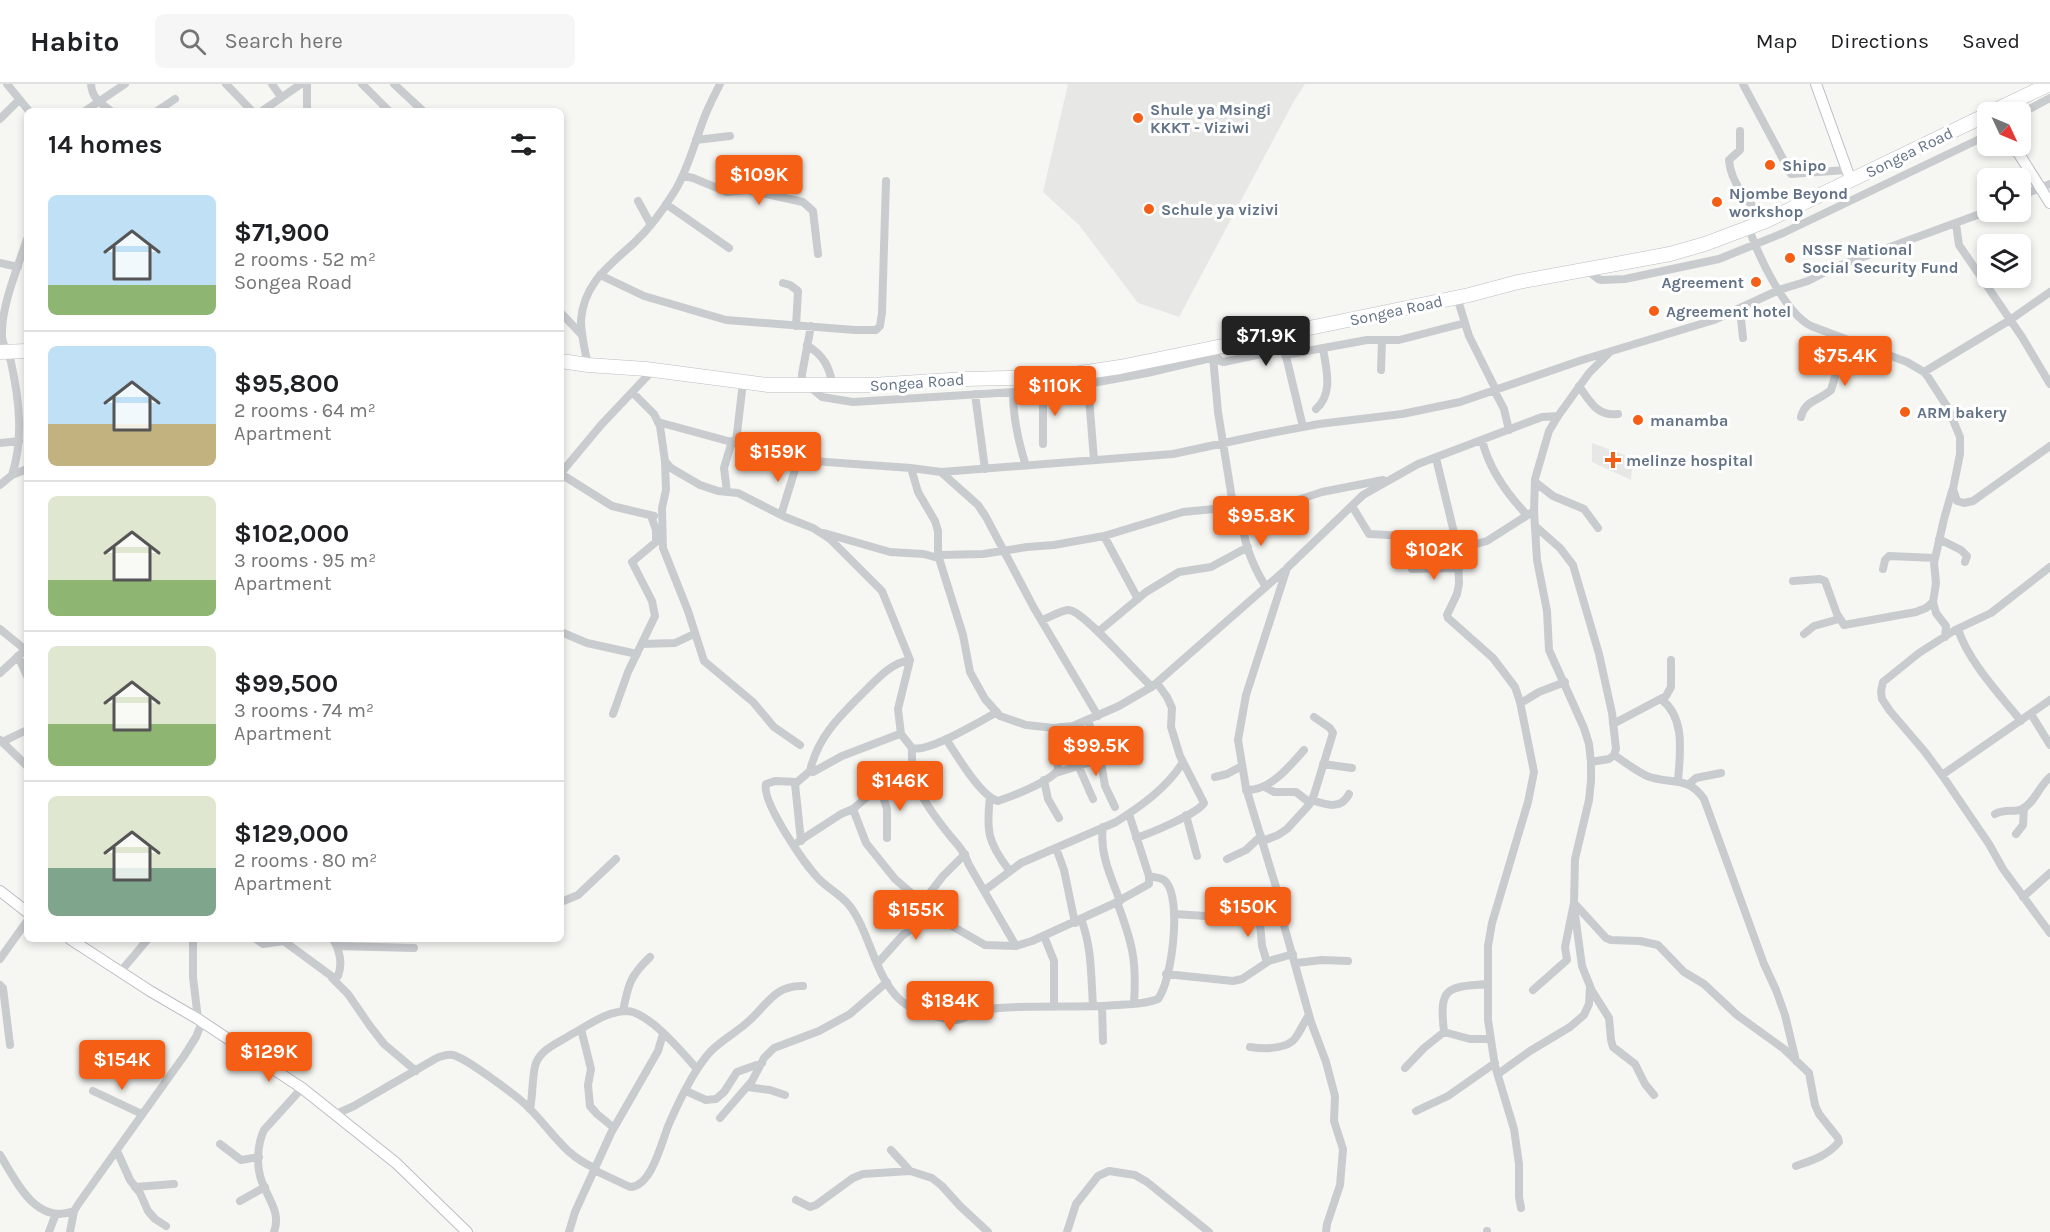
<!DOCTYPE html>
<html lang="en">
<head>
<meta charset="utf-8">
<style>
	body { margin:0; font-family:Karla,sans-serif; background:#f6f6f6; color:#202124; height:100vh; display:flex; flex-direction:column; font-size:22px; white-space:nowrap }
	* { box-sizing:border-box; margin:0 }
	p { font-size:20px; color:#757577 }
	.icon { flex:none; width:33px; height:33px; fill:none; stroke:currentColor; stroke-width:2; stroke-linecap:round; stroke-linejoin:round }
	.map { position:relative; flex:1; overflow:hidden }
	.details { position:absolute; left:24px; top:24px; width:540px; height:834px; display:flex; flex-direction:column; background:#fff; border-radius:9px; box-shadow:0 3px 9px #0003 }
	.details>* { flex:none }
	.needle { width:39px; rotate:134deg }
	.controls { position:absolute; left:1977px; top:18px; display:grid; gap:12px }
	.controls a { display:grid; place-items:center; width:54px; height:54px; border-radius:9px; background:#fff; box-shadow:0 3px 9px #0003; font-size:30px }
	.price { position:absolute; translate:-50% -51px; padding:0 14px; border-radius:6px; background:#f45e15; color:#fff; font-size:20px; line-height:39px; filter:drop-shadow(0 2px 3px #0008) }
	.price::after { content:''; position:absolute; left:50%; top:36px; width:18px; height:14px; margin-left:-9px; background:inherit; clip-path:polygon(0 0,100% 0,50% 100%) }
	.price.selected { background:#222; color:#fff }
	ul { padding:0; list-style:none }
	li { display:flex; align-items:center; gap:18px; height:150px; padding:0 24px }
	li+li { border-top:2px solid #e0e0e0 }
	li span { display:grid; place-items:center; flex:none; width:168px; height:120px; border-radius:9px; color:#555 }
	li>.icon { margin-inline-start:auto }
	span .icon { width:72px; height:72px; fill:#fffc; stroke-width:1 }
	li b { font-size:26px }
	h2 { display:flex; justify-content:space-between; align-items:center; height:72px; padding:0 24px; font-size:26px }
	header { display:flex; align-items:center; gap:36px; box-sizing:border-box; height:84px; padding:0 30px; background:#fff; border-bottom:2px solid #e0e0e0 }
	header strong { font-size:28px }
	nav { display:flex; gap:33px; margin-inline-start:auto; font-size:21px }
	.search { width:420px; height:54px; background:#f6f6f6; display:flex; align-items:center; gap:15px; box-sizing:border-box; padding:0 21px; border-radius:9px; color:#757577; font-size:22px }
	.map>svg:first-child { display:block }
	.built { fill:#e7e8e6 }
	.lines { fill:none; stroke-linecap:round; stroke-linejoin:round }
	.secondary-casing { stroke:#babec4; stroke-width:12 }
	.highway-casing { stroke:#babdc0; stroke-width:15 }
	.street { stroke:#c9cccf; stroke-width:8 }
	.secondary { stroke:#fff; stroke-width:10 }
	.highway { stroke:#fff; stroke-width:14 }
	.poi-dot { fill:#f45e15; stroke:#fff; stroke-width:2 }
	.labels { text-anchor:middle; stroke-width:6; stroke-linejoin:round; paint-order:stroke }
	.poi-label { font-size:16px; font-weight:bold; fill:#637387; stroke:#fff; text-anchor:start }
	.street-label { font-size:16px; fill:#637387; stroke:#fff }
</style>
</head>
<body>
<header>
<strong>Habito</strong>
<div class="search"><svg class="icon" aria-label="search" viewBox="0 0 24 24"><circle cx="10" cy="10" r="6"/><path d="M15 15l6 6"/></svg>Search here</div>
<nav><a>Map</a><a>Directions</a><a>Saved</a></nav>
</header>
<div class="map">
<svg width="2050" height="1148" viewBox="0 0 2050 1148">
	<rect width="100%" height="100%" fill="#f6f7f3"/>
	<!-- built -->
	<path class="built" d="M1068,0H1305L1294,17L1179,233L1138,219L1079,141L1043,108Z
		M1592,359L1633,374L1631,396L1592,378Z"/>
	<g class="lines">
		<defs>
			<path id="secondary" d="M1816,0L1851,97
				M2014,62L2050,119
				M0,807L27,828
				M70,855L150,907L198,935L302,1004L396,1079L467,1148"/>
			<path id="highway" d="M1991,28L2050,0
				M0,268L27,267
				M561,277L588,281L646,285L768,301H872L966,295L1054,293L1120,283L1203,266L1469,211L1518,198L1670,170L1705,160L1766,137L1988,30"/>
		</defs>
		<!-- secondary casing -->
		<use href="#secondary" class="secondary-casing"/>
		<!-- highway casing -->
		<use href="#highway" class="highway-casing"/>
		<!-- street -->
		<path class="street" d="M7,0L29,27
			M91,0C92,14 100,19 111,27
			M226,0L252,27
			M272,0L281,13
			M307,0V27
			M362,0L389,27
			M394,0L423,27
			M1743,0L1791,90L1846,86
			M85,27L125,0
			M157,27L175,15
			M262,27L301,0
			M2020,30L2050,14
			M0,35L19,16
			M1740,47V66L1729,76C1731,101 1750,120 1766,137
			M696,56L730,52
			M683,92L693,94L727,108L747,106L803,118L813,127L818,170
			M2020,112L2050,100
			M638,117L651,141
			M666,120L729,164
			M1956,140L1959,161L2022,253L2050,300
			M1749,145C1759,173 1785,229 1811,242L1907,278L1924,288L1928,293L1948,324L1960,353V370L1953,405L1957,417L1964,419L1973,417L2050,362
			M0,179L18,183
			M1587,186L1598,195L1602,196L1625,195L1719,175L1783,149L1988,51
			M600,191L644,212L726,236L855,246H876L880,242L882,229L886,97
			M783,199L790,201L798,207L796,242
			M1457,213L1469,252L1496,306
			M1740,225L1743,254
			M561,229L582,251
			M807,261C824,272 829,282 833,302
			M1214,269L1220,277L1224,278L1280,266L1285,268L1303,343
			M1285,271L1367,256H1399L1465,239
			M1213,273L1218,328L1234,427
			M588,281C585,267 581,251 581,236C584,199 609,182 634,159C650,144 664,125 676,105C688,84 694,61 703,37C707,25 714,12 720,0
			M1381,286L1382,256
			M1924,288L2010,236L2050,208
			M1088,300L1094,376
			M802,302V290L811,242
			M809,302L822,313L853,318L1060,305L1147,289L1215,273
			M1579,302C1590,317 1597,333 1618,330
			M1494,306L1504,325L1509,346
			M1013,308C1013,335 1018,357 1026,382
			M633,309L654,330L660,342L665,377L671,384L700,401L718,407L738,409L785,433L813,444L830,455L882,507L910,576L898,625L901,650
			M975,310L985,385
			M1316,325C1334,309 1326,285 1323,264
			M1801,333C1805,316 1819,317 1831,306L1841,273L1844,255
			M658,338L798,376L911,384L941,388L1173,370L1261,351L1319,340L1402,330L1460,318L1582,276L1714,236L1779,206L1808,197L1833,184L1988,127
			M1482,356C1489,385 1507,410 1527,431
			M736,358L743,298
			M0,359L19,357
			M1043,360V306
			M1436,374L1458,465L1487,457L1534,427
			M665,377L666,406L662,424L663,464L688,527L704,577L753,618L774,643L800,661
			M911,384L918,408L935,437L938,447V471L963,551L970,588L985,615L1000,632L1026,641L1054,644L1073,642L1119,622L1153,602L1284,487
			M941,388L978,421L986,433L1034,524L1098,632
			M561,389L601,341L653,286
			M561,390L612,422L654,432
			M12,391C24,354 19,315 11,278C9,269 2,261 2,252C1,222 18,183 27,155
			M1535,398L1553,412L1584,425L1598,444
			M0,401L12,391L27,385
			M727,408L724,384L732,357
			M1352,422L1369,450L1409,452
			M1241,427C1242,454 1252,481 1266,503
			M781,431L798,376
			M1535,442L1560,464L1573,481L1599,570L1612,629L1616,665L1614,671L1609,675L1591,678
			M824,449L890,468L924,470L938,474
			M1104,452L1138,515
			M1939,455L1961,466L1967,472L1965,478
			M1458,465L1459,500L1457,510L1447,531L1448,534L1493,574L1515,603L1520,618L1534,688L1528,718L1492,839L1488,862V936L1495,982L1514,1045L1519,1080V1113L1521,1124
			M938,471L983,470L1027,463L1054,461L1104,452L1183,428L1214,425L1238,427L1270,425L1322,408L1383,396
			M2050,483L1991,529L1955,546L1919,569L1883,598L1881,607L1882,615L1890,627L1925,668L1942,691L1989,760L2003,785L2050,849
			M1412,485L1458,484
			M1883,485L1885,476L1889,472L1935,474
			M1793,497L1820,495L1825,497L1837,530L1844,541L1916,528L1926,524L1933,518
			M1042,536C1051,533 1061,526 1069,526C1084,527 1137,590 1152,603
			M0,545L27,567
			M1958,545C1968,577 2000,611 2021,637
			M561,548L587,559L637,570
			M1098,548L1146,508L1179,488L1211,483L1248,463
			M1804,550L1814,542L1839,535
			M1945,553L1946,542L1936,529L1933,518L1936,499L1934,479L1944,435L1952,407
			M642,560L675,559L694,550
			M18,572L27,592
			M0,589L25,566
			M1661,615C1686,634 1680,669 1678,697
			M1521,619L1539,608L1565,598
			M613,630L628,588L655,532L652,517L632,478L656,458V446L651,432
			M2031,630L2050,661
			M1088,636L1100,672L1105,702L1115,723
			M1613,640L1666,612L1671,603V576
			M946,655C956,670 981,713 998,717C1013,712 1049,698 1058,686C1058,667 1049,662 1061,643
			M0,656L27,682
			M2,658L27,646
			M912,664C910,702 928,724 951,753C959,762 965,769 969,781L1016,862
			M1614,671C1625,678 1636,687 1647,692C1670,701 1688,691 1704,715L1764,880L1776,906L1785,931L1796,977
			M1323,680L1352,684
			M1078,681L1093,715
			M810,687C818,651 843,629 868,604C880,592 892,579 910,576
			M1056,689L1100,675
			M1942,691L2050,616
			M1215,693L1227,690L1242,682
			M1044,696L1048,715L1059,734
			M797,698L775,697L766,700C761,717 805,781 818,794C827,804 840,810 849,821C872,850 875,901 908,922C917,928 945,936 956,936C963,936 970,930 977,927C984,925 992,925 999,924C1039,921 1079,924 1118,921C1131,920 1146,920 1158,915C1172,897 1182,815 1166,798C1162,793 1155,794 1149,792
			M1689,700L1696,694L1721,689
			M1265,703L1274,708H1296L1310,719
			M881,706L887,725V754
			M1246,706C1270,707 1289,683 1304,666
			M990,713C986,747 988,759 1009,786
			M1312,716C1326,721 1341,726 1349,710
			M853,725L866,759L895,795L945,838L985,861L1016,862L1032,857L1113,820L1149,800V792L1129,730
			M1995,730C2006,724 2015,729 2022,725C2034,720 2039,702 2050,693
			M1186,731L1197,772
			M1103,743C1099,768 1111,793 1120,817
			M2016,750L2023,741L2024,724
			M1136,754C1151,749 1197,730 1204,719L1180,672L1171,643L1172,624L1167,613L1157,599
			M801,757L795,700L810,687L813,688L842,672L897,651L901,650L912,664C928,669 981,637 997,628
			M1263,757L1278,751L1287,745L1309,721L1314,711L1333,649L1330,644L1314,633
			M798,758L841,730L853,725L867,713L881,706L887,699L913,682
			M1056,764L1064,786L1075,839
			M1227,775L1246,766L1261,752
			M985,806L1021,779L1116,738C1141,722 1167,704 1183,678
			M2023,813L2050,789
			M561,818L578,811L616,775
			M1117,818C1132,858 1137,876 1134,919
			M922,819L943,792L965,770
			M1574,819L1606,854L1611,856L1640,857L1658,861L1684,888L1704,900L1737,931L1784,965L1809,989L1815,1021L1819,1030L1838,1054L1839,1058C1827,1072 1813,1076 1796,1082
			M1253,823L1260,839L1262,862L1267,878
			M1574,823L1582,882L1592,907L1609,934L1611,956L1613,963L1635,980L1645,1000L1654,1011
			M1174,830L1221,833L1278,813
			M1081,835C1092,863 1091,893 1093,922
			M1044,852L1054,877V923
			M193,855V893L198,935
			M256,855L263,860L284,857
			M281,855L334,894L338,892C343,879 340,867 333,855
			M337,862L414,864
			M0,875L27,837
			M1296,879L1322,876L1348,877
			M877,880L902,852L925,834L928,824
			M121,887L148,855
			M1166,890L1233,897L1242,895L1269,877L1293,870
			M332,894L348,910L370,942L384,960L416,987
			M0,901L3,904L10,961
			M1533,906L1567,876L1565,863L1574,819L1575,775L1589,716L1591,697V678L1589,660L1584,644L1549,566L1547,527L1537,476L1534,427L1535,395L1549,347L1558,332L1589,289L1610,268
			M1102,922L1103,957
			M623,927C628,901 630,892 650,873
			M581,945L591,985L588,1001L590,1022L597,1030L614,1044
			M1444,948C1439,903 1446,903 1488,900
			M1250,963C1262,965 1288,966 1296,953C1301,946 1304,938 1309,931
			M1405,984L1424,964L1444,948L1470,955H1490
			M1498,990L1530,967L1570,943L1584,931L1589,920L1590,903
			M747,1003L770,1006L785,1011
			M93,1007L142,1030
			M686,1007L706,1016L716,1015L724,1008L737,988L762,979
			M530,1025C533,1012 532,989 536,979C542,964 560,958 572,950C589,941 607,927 627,927C649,928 683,969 697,985
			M1416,1027L1448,1012L1495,979
			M336,1030L354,1022L435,975C441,972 446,970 453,971C466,974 520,1014 530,1025C551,1046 565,1072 595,1084
			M720,1034L752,997L764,974L774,964L819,947L850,930L887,898
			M220,1060L241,1076L259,1073
			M891,1066L910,1087
			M117,1067L130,1096L140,1109L148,1127L155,1135L166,1142
			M0,1071C17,1098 36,1142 74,1127
			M594,1086L630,1103C652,1103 662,1056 669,1040C679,1017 694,985 711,967C723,955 739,947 751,935C768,919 776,901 803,902
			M135,1103L174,1100
			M796,1116L810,1123L816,1121L853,1094L863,1090L910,1087L932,1094L942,1102L960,1122L988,1148
			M240,1117L265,1103
			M49,1148L55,1132
			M70,1148L74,1127L79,1119L184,972L196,953L202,938
			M274,1148C281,1129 269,1116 262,1098C256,1082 257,1061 264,1046L302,1004
			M569,1148L575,1128L611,1049L658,967L663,950
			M1067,1148L1076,1120L1098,1092L1109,1087L1135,1091L1147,1098L1209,1148
			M1326,1148L1327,1140L1340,1101L1343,1065L1334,1037L1335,1012L1326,978L1311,938L1282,834L1276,803L1246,704L1238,656L1246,611L1287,484L1363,411L1418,380L1542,333L1558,332
			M1487,1148V1147"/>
		<!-- secondary -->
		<use href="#secondary" class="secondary"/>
		<!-- highway -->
		<use href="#highway" class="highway"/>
	</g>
	<!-- markers -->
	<g class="poi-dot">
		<circle cx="1138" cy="34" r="6"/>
		<circle cx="1770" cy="81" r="6"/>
		<circle cx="1717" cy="118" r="6"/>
		<circle cx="1149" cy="125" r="6"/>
		<circle cx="1790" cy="174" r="6"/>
		<circle cx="1756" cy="198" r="6"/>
		<circle cx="1654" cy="227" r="6"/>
		<circle cx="1905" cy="328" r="6"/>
		<circle cx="1638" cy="336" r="6"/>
		<path d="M1610 367h6v6h6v6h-6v6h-6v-6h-6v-6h6z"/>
	</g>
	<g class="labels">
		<!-- poi labels -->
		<g class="poi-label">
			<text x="1150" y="31">Shule ya Msingi<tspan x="1150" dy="18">KKKT - Viziwi</tspan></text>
			<text x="1782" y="87">Shipo</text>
			<text x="1729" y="115">Njombe Beyond<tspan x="1729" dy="18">workshop</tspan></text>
			<text x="1161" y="131">Schule ya vizivi</text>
			<text x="1802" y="171">NSSF National<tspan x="1802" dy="18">Social Security Fund</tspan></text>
			<text x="1744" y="204" text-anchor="end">Agreement</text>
			<text x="1666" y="233">Agreement hotel</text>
			<text x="1917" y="334">ARM bakery</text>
			<text x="1650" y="342">manamba</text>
			<text x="1626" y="382">melinze hospital</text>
		</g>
		<!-- street labels -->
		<g class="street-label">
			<text transform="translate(1909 68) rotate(-26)" y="6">Songea Road</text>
			<text transform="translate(1396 226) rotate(-12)" y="6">Songea Road</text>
			<text transform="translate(917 298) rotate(-4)" y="6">Songea Road</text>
		</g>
	</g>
</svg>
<div class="controls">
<a><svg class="needle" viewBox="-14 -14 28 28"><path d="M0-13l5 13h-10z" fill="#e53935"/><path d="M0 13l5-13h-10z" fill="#757577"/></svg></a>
<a><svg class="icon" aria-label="locate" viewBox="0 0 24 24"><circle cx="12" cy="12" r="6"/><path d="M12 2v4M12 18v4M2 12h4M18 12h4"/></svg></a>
<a><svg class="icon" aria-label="layers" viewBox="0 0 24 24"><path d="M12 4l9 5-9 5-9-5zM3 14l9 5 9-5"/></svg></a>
</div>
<b class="price" style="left:759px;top:122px">$109K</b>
<b class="price selected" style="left:1266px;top:283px">$71.9K</b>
<b class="price" style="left:1845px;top:303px">$75.4K</b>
<b class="price" style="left:1055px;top:333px">$110K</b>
<b class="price" style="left:778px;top:399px">$159K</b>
<b class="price" style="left:1261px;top:463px">$95.8K</b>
<b class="price" style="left:1434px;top:497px">$102K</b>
<b class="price" style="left:1096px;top:693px">$99.5K</b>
<b class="price" style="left:900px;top:728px">$146K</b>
<b class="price" style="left:1248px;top:854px">$150K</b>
<b class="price" style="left:916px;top:857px">$155K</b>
<b class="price" style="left:950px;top:948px">$184K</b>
<b class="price" style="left:269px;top:999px">$129K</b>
<b class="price" style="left:122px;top:1007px">$154K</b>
<section class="details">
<h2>14 homes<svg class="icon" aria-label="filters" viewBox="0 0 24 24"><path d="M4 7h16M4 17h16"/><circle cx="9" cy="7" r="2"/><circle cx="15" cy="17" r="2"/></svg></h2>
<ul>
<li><span style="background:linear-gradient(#bfe0f5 75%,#8fb573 0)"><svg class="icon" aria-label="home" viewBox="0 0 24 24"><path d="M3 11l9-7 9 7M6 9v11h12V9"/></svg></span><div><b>$71,900</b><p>2 rooms · 52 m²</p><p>Songea Road</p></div></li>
<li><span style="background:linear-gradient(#bfe0f5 65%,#c2b280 0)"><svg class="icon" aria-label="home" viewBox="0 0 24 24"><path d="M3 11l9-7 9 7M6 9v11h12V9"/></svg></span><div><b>$95,800</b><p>2 rooms · 64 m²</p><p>Apartment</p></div></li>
<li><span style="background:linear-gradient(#dfe7d0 70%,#8fb573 0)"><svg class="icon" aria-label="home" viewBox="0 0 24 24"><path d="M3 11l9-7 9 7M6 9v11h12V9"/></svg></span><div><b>$102,000</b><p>3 rooms · 95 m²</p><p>Apartment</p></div></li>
<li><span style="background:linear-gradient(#dfe7d0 65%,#8fb573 0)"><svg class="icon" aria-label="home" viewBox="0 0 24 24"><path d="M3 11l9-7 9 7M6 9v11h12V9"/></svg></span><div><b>$99,500</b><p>3 rooms · 74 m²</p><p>Apartment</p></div></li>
<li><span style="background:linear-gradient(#dfe7d0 60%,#7fa58c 0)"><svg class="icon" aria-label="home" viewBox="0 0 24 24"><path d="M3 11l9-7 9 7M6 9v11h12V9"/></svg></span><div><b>$129,000</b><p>2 rooms · 80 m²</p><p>Apartment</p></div></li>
</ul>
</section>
</div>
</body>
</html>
